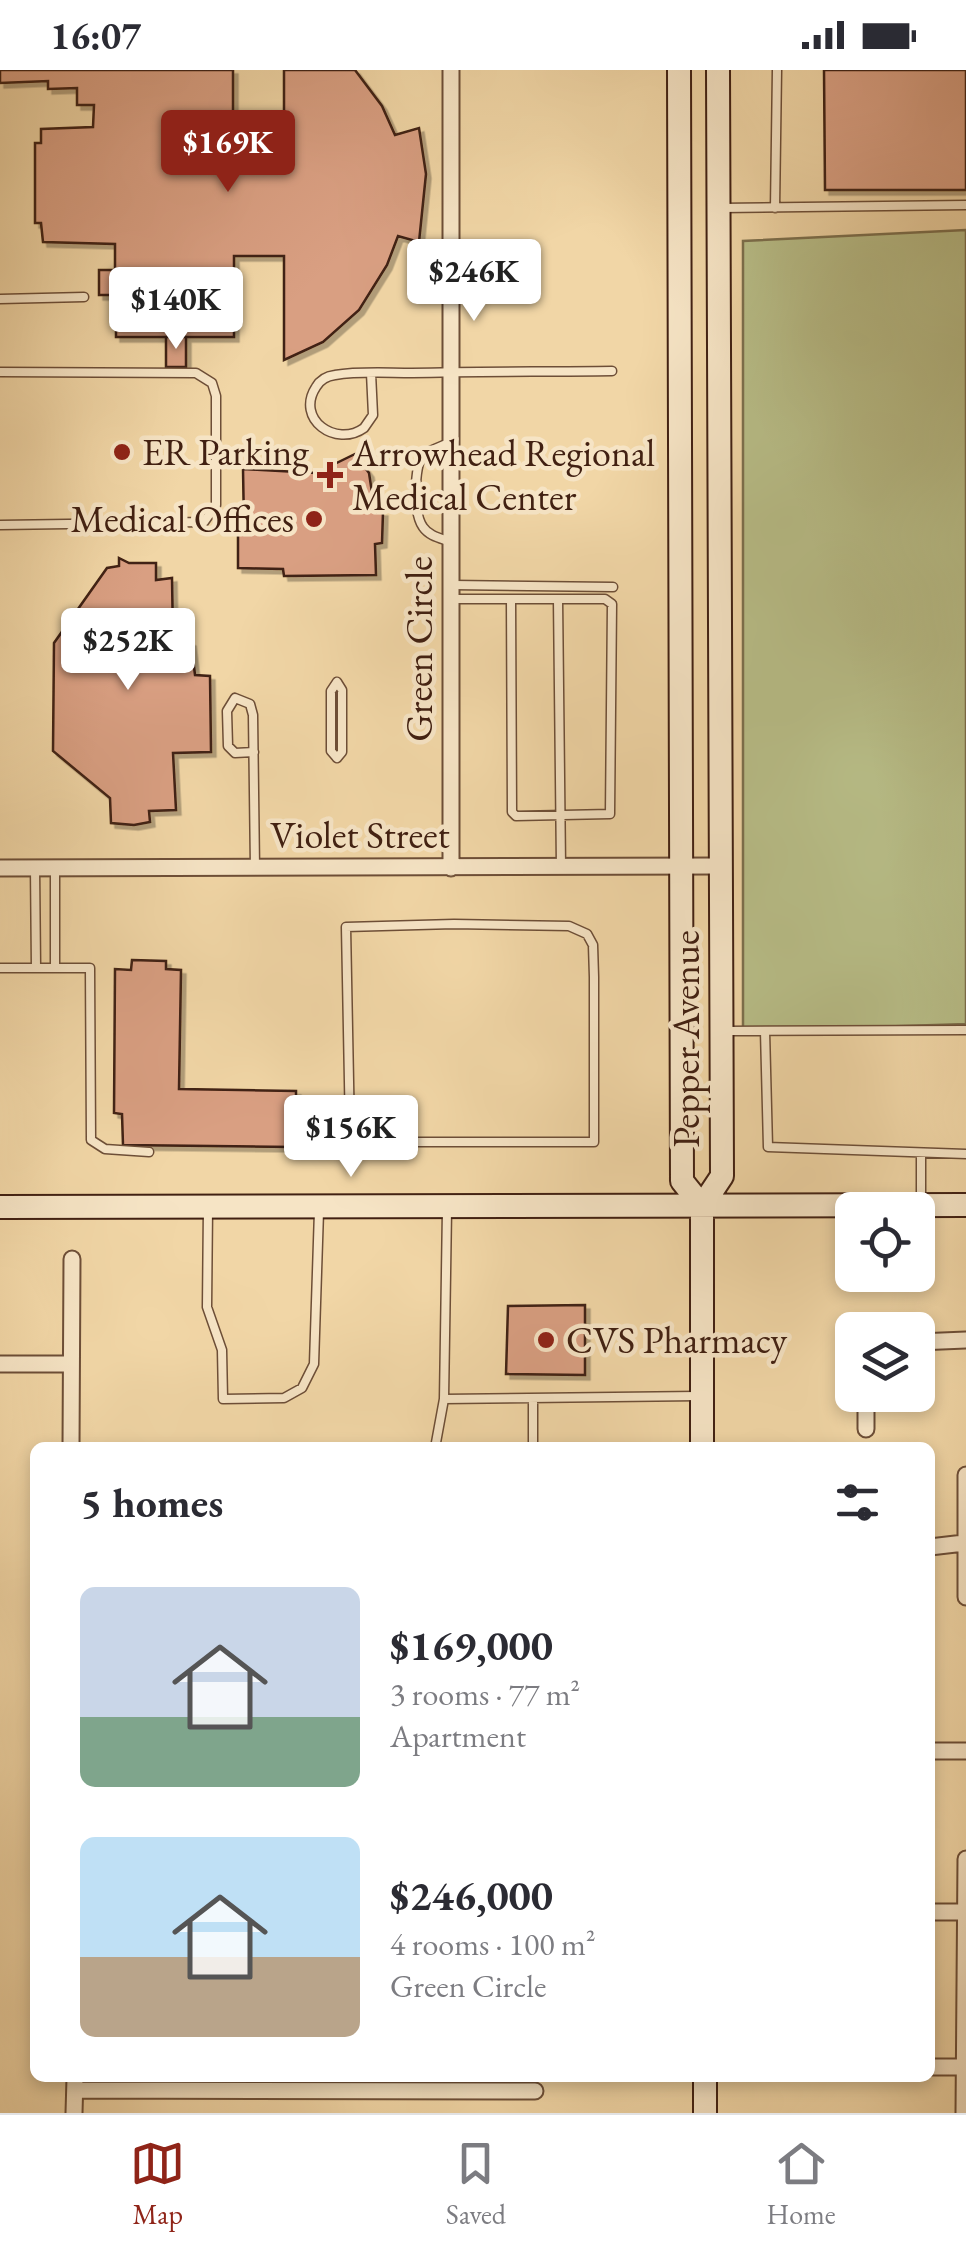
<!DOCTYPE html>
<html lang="en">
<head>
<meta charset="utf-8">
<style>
	body { margin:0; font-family:"EB Garamond",serif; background:#f2f2f3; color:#2b2b33; height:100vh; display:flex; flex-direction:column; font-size:38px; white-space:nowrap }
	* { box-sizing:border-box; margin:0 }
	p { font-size:32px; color:#7c7c81 }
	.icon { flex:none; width:55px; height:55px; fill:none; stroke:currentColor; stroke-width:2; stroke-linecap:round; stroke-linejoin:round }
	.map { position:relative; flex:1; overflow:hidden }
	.sheet { position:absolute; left:30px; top:1372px; width:905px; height:640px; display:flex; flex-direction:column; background:#fff; border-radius:15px; box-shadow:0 5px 15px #0003 }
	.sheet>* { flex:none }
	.buttons { position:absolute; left:835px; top:1122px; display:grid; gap:20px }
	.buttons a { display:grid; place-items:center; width:100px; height:100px; border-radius:15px; background:#fff; box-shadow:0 5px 15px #0003; font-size:50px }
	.price { position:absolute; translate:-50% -85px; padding:0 22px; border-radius:10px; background:#fff; color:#222; font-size:32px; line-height:65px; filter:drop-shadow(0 2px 5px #0008) }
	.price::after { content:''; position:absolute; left:50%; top:60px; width:30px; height:22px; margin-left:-15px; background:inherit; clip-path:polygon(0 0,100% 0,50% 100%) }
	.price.current { background:#8f2418; color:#fff }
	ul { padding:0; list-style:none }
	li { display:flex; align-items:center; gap:30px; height:250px; padding:0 50px }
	li span { display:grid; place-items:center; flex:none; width:280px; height:200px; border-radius:15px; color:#555 }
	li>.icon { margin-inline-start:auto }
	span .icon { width:120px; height:120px; fill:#fffc; stroke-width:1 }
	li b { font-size:42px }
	h2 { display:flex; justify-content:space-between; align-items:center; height:120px; padding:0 50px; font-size:42px }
	.status { display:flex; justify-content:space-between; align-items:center; height:70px; padding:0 50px; background:#fff; direction:ltr }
	.status svg { height:28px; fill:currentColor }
	.dock { display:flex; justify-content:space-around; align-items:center; height:140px; border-top:2px solid #e1e1e2; background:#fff; font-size:28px; color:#7c7c81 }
	.dock a { display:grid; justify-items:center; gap:5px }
	.dock .current { color:#8f2418 }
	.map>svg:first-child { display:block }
	.green { fill:#b8be88; stroke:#7c6f4d; stroke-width:2.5 }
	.building { fill:#d99f82; stroke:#412012; stroke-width:2.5; filter:url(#shadow) }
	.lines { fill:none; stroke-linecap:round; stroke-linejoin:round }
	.lane-casing { stroke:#6d4e37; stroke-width:11 }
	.street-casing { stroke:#6d4e37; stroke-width:19 }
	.secondary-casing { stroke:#412012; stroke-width:26 }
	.lane { stroke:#f6e4c5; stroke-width:8 }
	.street { stroke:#f6e4c5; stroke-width:15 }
	.secondary { stroke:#f6e4c5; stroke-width:22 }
	.poi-dot { fill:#8f2418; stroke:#f6e4c5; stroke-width:4 }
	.labels { text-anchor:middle; stroke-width:9; stroke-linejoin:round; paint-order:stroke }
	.poi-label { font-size:38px; fill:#412012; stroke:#f6e4c5; text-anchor:start }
	.street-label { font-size:38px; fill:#412012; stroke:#f6e4c5 }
</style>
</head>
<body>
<div class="status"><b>16:07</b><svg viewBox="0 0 49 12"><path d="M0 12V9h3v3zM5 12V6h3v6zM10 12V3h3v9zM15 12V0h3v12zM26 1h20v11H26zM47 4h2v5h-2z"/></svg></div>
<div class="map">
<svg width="966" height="2043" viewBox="0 0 966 2043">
	<defs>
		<filter id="shadow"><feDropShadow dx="4.5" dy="4.5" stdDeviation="0" flood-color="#0004"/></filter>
	</defs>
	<rect width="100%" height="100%" fill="#f1d6a6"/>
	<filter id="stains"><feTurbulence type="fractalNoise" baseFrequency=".002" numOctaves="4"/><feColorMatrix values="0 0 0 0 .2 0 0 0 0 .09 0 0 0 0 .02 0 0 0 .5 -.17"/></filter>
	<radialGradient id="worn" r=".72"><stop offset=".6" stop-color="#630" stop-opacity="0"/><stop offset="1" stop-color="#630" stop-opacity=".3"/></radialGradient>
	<!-- green -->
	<path class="green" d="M966,160V954L743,961V171Z"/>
	<!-- building -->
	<path class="building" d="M0,0H233V58L284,59V0H355L382,36L395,65L419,58L426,104L419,172L398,166L387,195L359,240L323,272L284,290V186H234V267H116V225H99V200H115V174L43,172L41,153H35V73H41V59L93,57L94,35H77V18L48,19V11L0,13Z
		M824,0H966V120H825Z
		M176,266L186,267V297H166V267Z
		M355,384L369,403L375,442H383L382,473L375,474L376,505L284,506L283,499L238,498V457L244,456L243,399L316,403Z
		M119,488L129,493H156V510L172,508L173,568L191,572L195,605L210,606L211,682L173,683L176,740L149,741L150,752L134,755L111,753L110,728L53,681L54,573L107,498L119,496Z
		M132,890L166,891V899L181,900L179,1019L296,1021V1028H306V1060H295V1077L123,1075L122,1044L114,1043L115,899L131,900Z
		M585,1235V1305L506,1304L508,1236Z"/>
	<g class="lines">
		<defs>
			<path id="lane" d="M721,138L966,135
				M775,138L777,0
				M0,229L84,227
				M0,302L196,303L212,313L216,326V435L204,452L0,455
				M371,303L373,345L364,358C336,378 295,349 316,317C320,310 327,306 335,305C359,301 387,303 412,303C479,301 545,302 612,301
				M451,372L423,384C414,398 413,443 423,457C429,466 440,468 451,472
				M453,515L613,517
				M451,529H605L612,534L610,744L516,746L512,742L511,529
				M558,529L561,797
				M337,612L331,621V681L337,688
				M337,612L342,620V682L337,688
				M254,682L235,683L228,676L227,641L235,628L250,634L253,645L255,798
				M35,798L36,898
				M55,798V898
				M454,854L569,856L587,864L593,875L594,907V1072H366L350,1063L346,857Z
				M0,898H90L91,1070L105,1079L149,1082
				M726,961L966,960
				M765,961L768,1077L966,1084
				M921,1129V1084
				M208,1138L207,1237L222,1280L223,1329L284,1328L302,1318L314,1294L319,1141
				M533,1328V1378
				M444,1329L698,1326
				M435,1378L444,1329L447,1140"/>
			<path id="street" d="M451,0V798
				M0,798L719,796
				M918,1272L966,1270
				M0,1294H70
				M866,1325V1359
				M71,1378L72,1189
				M966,1405V1527
				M930,1477L964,1473
				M930,1681H966
				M930,1842H965
				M930,1997H964
				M75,2020L535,2021
				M74,2043L75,2008
				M964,2043L966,1789"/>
			<path id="secondary" d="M679,0L682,1111L702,1136
				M0,1137L966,1135
				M702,1378V1136L722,1106L718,0
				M705,2008V2043"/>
		</defs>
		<!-- lane casing -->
		<use href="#lane" class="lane-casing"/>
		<!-- street casing -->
		<use href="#street" class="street-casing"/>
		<!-- secondary casing -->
		<use href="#secondary" class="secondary-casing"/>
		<!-- lane -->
		<use href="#lane" class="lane"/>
		<!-- street -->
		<use href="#street" class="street"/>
		<!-- secondary -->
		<use href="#secondary" class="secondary"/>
	</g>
	<!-- markers -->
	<g class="poi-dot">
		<circle cx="122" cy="382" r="10"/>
		<path d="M325 390h10v10h10v10h-10v10h-10v-10h-10v-10h10z"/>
		<circle cx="314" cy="449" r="10"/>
		<circle cx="546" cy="1270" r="10"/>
	</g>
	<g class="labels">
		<!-- poi labels -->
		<g class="poi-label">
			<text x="142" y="395">ER Parking</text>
			<text x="352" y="396">Arrowhead Regional<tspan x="352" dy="44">Medical Center</tspan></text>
			<text x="294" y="462" text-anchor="end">Medical Offices</text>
			<text x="566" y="1283">CVS Pharmacy</text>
		</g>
		<!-- street labels -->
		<g class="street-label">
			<text transform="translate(419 579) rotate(-90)" y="13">Green Circle</text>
			<text x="360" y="778">Violet Street</text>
			<text transform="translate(686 969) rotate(-90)" y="13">Pepper Avenue</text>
		</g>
	</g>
	<rect width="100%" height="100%" filter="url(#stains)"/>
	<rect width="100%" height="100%" fill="url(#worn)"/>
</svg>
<div class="buttons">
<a><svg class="icon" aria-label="locate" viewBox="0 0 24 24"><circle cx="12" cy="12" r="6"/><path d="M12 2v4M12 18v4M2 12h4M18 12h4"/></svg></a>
<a><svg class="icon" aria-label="layers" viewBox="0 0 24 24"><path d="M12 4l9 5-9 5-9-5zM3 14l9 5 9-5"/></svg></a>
</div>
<b class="price current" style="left:228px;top:125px">$169K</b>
<b class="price" style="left:474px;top:254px">$246K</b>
<b class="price" style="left:176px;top:282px">$140K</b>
<b class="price" style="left:128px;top:623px">$252K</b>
<b class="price" style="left:351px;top:1110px">$156K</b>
<section class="sheet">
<h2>5 homes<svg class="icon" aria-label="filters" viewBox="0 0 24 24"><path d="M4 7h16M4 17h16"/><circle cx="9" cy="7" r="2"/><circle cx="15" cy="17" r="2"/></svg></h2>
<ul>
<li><span style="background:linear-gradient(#c9d6e8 65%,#7fa58c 0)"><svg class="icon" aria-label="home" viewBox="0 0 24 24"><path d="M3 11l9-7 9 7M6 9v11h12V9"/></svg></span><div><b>$169,000</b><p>3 rooms · 77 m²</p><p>Apartment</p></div></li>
<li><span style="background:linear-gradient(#bfe0f5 60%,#b9a48a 0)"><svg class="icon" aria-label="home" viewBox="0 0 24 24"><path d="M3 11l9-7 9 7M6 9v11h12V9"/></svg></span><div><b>$246,000</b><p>4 rooms · 100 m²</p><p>Green Circle</p></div></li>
</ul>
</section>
</div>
<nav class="dock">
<a class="current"><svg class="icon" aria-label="map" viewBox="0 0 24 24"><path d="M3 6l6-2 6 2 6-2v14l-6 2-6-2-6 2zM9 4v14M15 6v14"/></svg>Map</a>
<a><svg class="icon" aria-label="saved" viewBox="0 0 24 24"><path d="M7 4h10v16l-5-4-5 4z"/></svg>Saved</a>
<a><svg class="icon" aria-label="home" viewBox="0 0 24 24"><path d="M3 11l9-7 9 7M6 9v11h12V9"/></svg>Home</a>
</nav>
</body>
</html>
